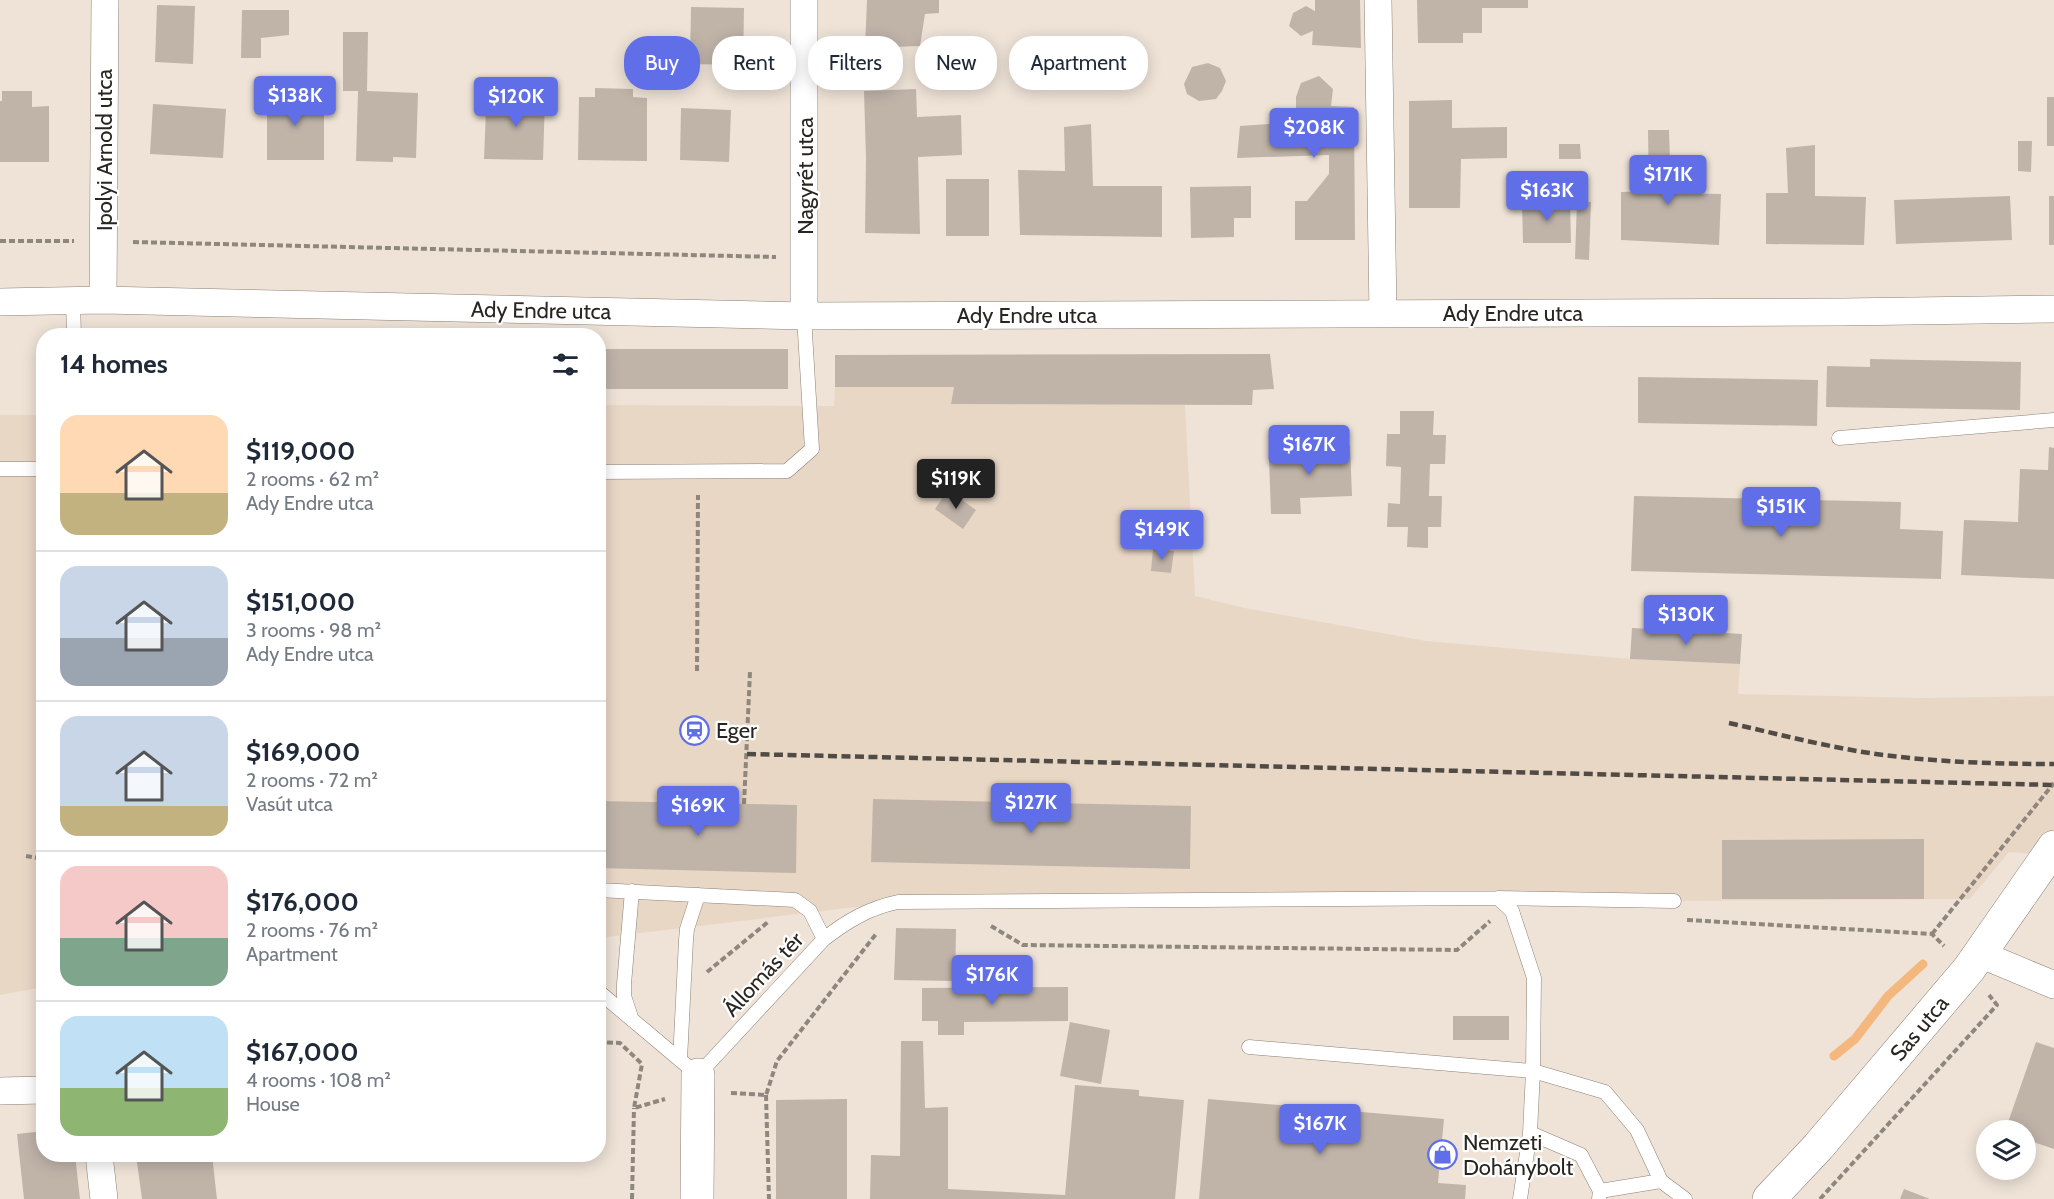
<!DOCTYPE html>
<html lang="en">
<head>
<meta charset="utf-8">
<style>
	body { margin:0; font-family:Cabin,sans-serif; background:#f2f2f3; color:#1f2937; height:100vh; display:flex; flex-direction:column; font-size:22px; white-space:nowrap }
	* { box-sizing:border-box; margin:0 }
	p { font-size:20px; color:#747a83 }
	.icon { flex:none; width:33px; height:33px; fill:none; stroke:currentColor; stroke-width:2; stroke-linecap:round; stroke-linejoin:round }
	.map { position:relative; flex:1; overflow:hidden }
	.details { position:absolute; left:36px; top:328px; width:570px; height:834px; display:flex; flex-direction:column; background:#fff; border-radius:24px; box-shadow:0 3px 15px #0003 }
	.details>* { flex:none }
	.guide { position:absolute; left:624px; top:36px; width:570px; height:54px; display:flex; gap:12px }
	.buttons { position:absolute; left:1976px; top:1120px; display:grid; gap:12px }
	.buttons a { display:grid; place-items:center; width:60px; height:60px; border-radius:50%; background:#fff; box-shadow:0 3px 15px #0003; font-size:30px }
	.price { position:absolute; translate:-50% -51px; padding:0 14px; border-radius:6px; background:#606fe7; color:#fff; font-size:20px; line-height:39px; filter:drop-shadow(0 2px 3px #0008) }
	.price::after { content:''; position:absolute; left:50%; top:36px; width:18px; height:14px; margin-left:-9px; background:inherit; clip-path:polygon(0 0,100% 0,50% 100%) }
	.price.current { background:#222; color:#fff }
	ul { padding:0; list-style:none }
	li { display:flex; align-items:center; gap:18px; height:150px; padding:0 24px }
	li+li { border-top:2px solid #e0e1e3 }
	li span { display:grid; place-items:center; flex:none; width:168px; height:120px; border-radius:18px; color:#555 }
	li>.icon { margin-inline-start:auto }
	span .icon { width:72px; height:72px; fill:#fffc; stroke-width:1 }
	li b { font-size:26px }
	h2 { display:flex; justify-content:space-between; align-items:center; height:72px; padding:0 24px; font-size:26px }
	.pill { padding:0 21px; border-radius:24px; background:#fff; box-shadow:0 3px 15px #0003; font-size:21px; line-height:54px }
	.pill.current { background:#606fe7; color:#fff }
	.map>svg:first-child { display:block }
	.built { fill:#e9d7c6 }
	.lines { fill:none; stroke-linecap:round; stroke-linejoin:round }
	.stream { stroke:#f4b87e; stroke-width:9 }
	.building { fill:#c0b4a9 }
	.lane-casing { stroke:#8b8076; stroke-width:15 }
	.street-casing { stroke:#8b8076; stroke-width:28 }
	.secondary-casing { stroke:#8b8076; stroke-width:34 }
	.path { stroke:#8f877e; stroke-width:4; stroke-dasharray:6 3; stroke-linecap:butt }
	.lane { stroke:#fff; stroke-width:14 }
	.street { stroke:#fff; stroke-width:27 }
	.secondary { stroke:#fff; stroke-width:33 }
	.rail { stroke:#514b45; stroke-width:4.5; stroke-dasharray:9 4.5; stroke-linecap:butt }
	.labels { text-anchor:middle; stroke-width:4.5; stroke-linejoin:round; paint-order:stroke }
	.street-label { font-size:22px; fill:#292520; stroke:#fff }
	.poi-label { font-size:22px; fill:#292520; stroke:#fff; text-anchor:start }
</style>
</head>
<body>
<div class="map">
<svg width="2054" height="1199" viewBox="0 0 2054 1199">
	<rect width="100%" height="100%" fill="#efe3d7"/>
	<!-- built -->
	<path class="built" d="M835,387H954L952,404L1185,405L1195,596L1245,608L1426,641L1630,659L1740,664L1738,694L1923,698L2054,696V855L2009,852L1970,899L1674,901L898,902L599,938L598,405L834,406Z
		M0,415H43V987L0,995Z"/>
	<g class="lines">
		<!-- stream -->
		<path class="stream" d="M1834,1056L1855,1039L1888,996L1923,964"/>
	</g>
	<!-- building -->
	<path class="building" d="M867,0H939V13L925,14L920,46L865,48Z
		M1315,0H1360L1361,48L1312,45L1313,31L1301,36L1289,26L1293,13L1306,6L1315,11Z
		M1417,0H1528V8H1482V33H1463V43H1418Z
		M157,5L195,6L193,64L155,62Z
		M691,7L744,8L743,65L690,64Z
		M242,10H289V35L261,38V58H241Z
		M343,32H368L367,91L418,93L416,158L393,157V162L356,161L358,91H343Z
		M971,39L975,87L945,89L940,41Z
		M1208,63L1220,68L1226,81L1222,91L1216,99L1199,101L1187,94L1184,84L1192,67Z
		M1319,76L1333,89L1331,106L1354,107L1355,240H1295V201H1307L1329,174V155L1237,158L1240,126L1296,122V97L1301,83Z
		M511,88H534V99H545L543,160L484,159L486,109H510Z
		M595,88L633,89V97L647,98V161L578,160L579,97H595Z
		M289,89H312L313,101H324V160H267V97H289Z
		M916,89L917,117L961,115L962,155L918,157L920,234L865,233L866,158L864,91Z
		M2,91H32V107L49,106V162H0V101H2Z
		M2047,97H2054V146H2047Z
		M1452,100V128L1507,127V158L1461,159L1460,208H1409V101Z
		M153,104L226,109L223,158L150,154Z
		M681,108L731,110L729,162L680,160Z
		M1091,124L1093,186H1162V237L1020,235L1018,170L1065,171L1064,127Z
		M1648,130H1669L1671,193L1721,194L1719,245L1621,240V192L1649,191Z
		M2018,141H2032L2031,172L2018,171Z
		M1559,144H1580L1581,159H1559Z
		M1815,145V196L1866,197L1864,245L1766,244V193H1788L1786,148Z
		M946,179H989V236H946Z
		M1251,186V218H1234V237L1191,238L1190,187Z
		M2010,196L2012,240L1896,244L1894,200Z
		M2049,196H2054V245H2049Z
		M1570,201L1571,243H1523L1522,202Z
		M1577,201L1591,202L1589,260L1575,259Z
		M598,349H788V389H598Z
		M1270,354L1274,389L1253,390L1252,405L951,404L954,387H835V355Z
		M1870,359L2021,362L2020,410L1826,407L1827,366L1870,367Z
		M1638,377L1818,380L1817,426L1638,423Z
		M1400,411H1434L1433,435H1446L1445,464H1430L1429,496H1442L1441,527H1428V548L1407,547L1408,527H1387L1388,503L1400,504L1401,467L1386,466L1387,434H1400Z
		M1350,445L1352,496L1300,498L1301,514H1271L1269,459L1288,458V446Z
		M2049,447L2054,448V579L1961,575L1964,520L2018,522L2020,469L2048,470Z
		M948,490L976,510L963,529L935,509Z
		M1634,496L1901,502L1900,529L1943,531L1941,579L1631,571Z
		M1153,549L1174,551L1171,573L1151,571Z
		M1632,628L1742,634L1740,664L1630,659Z
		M873,799L1191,806L1190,869L871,862Z
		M598,801L797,805L796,873L598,868Z
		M1924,839V899H1722V840Z
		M896,928L956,929L955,981L894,980Z
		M1068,987V1021L964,1022V1035H938V1021H922V988Z
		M1453,1016H1509V1040H1453Z
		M1070,1022L1110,1030L1101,1084L1060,1076Z
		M901,1041H923L925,1108L948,1107V1189L1065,1195L1075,1085L1139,1090V1096L1184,1100L1175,1199H870L871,1155L900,1156Z
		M2036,1042L2054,1048V1149L2025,1139V1131H2005Z
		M847,1099V1199H776V1100Z
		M1208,1099L1444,1119L1438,1183L1466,1185L1465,1199H1199Z
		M44,1131V1155H75L80,1199H24L17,1134Z
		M136,1155H212L217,1199H142Z
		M1904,1189L1930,1199H1900Z"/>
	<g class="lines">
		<defs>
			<path id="lane" d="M73,301L74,336
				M1839,438L2054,420
				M0,469H44
				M598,472L787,471L812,449L804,316
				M598,890L795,900L810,911L824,939
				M1498,898L1512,911L1534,978L1533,1071L1530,1133L1520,1199
				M598,991L698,1075L824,939C847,921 869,908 898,902L1498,898L1674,901
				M631,1017L624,996V984L632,891
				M1249,1047L1533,1071L1605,1092L1637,1130L1661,1181L1685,1199
				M680,1060L686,940L687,929L698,895
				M1530,1133L1581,1155L1600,1191L1599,1199
				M1600,1191L1661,1181"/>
			<path id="street" d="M804,0V316
				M1378,0L1383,313
				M103,300L105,0
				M0,302L103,300L804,316L1843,312L2054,309
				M1980,954L2054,985
				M0,1091L44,1090
				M99,1155L104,1199"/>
			<path id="secondary" d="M697,1199L698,1075
				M1769,1199L1818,1147L1969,969L2054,847"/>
		</defs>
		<!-- lane casing -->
		<use href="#lane" class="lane-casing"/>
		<!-- street casing -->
		<use href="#street" class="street-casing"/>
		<!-- secondary casing -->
		<use href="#secondary" class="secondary-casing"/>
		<!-- path -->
		<path class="path" d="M0,241H74
			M133,242L776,257
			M697,671L698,495
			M744,804L750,672
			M26,856L44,859
			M1687,920L1932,934L1944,946
			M991,926L1023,945L1457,950L1490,921
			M1932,934L2054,783
			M707,972L768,922
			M598,1042L620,1043L642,1064L634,1108L665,1099
			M731,1093L766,1095L777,1061L876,934
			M766,1095L769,1199
			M632,1199L634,1108
			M1820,1199L1997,1005L1989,995"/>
		<!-- lane -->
		<use href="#lane" class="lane"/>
		<!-- street -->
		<use href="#street" class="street"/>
		<!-- secondary -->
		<use href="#secondary" class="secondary"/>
		<!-- rail -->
		<path class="rail" d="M1729,723C1778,734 1827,747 1876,754C1935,762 1995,764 2054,764
			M747,754L2054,785"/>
	</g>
	<!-- icons -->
	<defs>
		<symbol id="station-ring" viewBox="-11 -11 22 22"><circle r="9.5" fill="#fff" stroke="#606fe7" stroke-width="1.5"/><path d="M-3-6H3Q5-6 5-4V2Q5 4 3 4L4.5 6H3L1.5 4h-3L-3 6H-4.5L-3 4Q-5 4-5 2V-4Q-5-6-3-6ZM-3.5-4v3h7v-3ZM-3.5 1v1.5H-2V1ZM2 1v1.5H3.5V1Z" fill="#606fe7"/></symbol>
		<symbol id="shop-ring" viewBox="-11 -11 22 22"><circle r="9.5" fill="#fff" stroke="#606fe7" stroke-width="1.5"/><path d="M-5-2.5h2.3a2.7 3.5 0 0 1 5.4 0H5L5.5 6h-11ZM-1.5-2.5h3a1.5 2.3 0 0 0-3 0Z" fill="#606fe7"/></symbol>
	</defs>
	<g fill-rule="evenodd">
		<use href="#station-ring" x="678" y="714" width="33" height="33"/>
		<use href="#shop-ring" x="1426" y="1138" width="33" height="33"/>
	</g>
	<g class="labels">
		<!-- street labels -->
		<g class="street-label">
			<text transform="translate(104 150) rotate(-90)" y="8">Ipolyi Arnold utca</text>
			<text transform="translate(805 176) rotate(-90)" y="8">Nagyrét utca</text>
			<text transform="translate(541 310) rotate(1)" y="8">Ady Endre utca</text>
			<text x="1513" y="321">Ady Endre utca</text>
			<text x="1027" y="323">Ady Endre utca</text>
			<text transform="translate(763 974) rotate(-47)" y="8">Állomás tér</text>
			<text transform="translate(1919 1028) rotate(-50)" y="8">Sas utca</text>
		</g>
		<!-- poi labels -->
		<g class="poi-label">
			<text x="716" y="738">Eger</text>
			<text x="1463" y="1150">Nemzeti<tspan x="1463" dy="25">Dohánybolt</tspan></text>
		</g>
	</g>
</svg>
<div class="buttons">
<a><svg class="icon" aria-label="layers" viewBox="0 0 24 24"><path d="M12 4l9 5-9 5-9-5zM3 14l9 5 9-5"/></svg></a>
</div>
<b class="price" style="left:295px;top:127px">$138K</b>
<b class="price" style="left:516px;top:128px">$120K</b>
<b class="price" style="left:1314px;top:159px">$208K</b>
<b class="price" style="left:1668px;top:206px">$171K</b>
<b class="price" style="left:1547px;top:222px">$163K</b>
<b class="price" style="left:1309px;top:476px">$167K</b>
<b class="price current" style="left:956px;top:510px">$119K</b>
<b class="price" style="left:1781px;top:538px">$151K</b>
<b class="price" style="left:1162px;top:561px">$149K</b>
<b class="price" style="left:1686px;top:646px">$130K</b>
<b class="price" style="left:1031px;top:834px">$127K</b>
<b class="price" style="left:698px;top:837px">$169K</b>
<b class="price" style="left:992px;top:1006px">$176K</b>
<b class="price" style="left:1320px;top:1155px">$167K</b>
<div class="guide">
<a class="pill current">Buy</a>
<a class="pill">Rent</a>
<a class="pill">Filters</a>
<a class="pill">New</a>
<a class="pill">Apartment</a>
</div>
<section class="details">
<h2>14 homes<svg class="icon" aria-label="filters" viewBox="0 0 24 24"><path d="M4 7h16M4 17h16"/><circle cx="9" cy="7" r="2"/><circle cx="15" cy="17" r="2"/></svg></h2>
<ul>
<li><span style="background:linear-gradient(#ffd9b3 65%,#c2b280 0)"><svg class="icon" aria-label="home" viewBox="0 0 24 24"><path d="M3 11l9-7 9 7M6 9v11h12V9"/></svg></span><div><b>$119,000</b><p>2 rooms · 62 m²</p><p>Ady Endre utca</p></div></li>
<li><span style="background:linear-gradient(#c9d6e8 60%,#9aa5b1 0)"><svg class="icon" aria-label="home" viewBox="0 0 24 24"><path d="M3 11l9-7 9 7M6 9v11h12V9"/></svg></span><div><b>$151,000</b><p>3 rooms · 98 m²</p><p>Ady Endre utca</p></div></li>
<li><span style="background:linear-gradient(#c9d6e8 75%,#c2b280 0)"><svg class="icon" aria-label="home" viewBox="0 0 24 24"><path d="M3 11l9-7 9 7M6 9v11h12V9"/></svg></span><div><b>$169,000</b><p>2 rooms · 72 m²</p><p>Vasút utca</p></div></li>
<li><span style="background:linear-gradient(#f6c9c9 60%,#7fa58c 0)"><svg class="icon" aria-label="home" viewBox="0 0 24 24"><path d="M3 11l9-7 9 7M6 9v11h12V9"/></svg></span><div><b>$176,000</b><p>2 rooms · 76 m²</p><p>Apartment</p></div></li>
<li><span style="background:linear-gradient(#bfe0f5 60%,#8fb573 0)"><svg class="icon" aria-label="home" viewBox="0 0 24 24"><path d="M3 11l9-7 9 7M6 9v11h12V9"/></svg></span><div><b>$167,000</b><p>4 rooms · 108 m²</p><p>House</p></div></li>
</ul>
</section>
</div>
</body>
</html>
